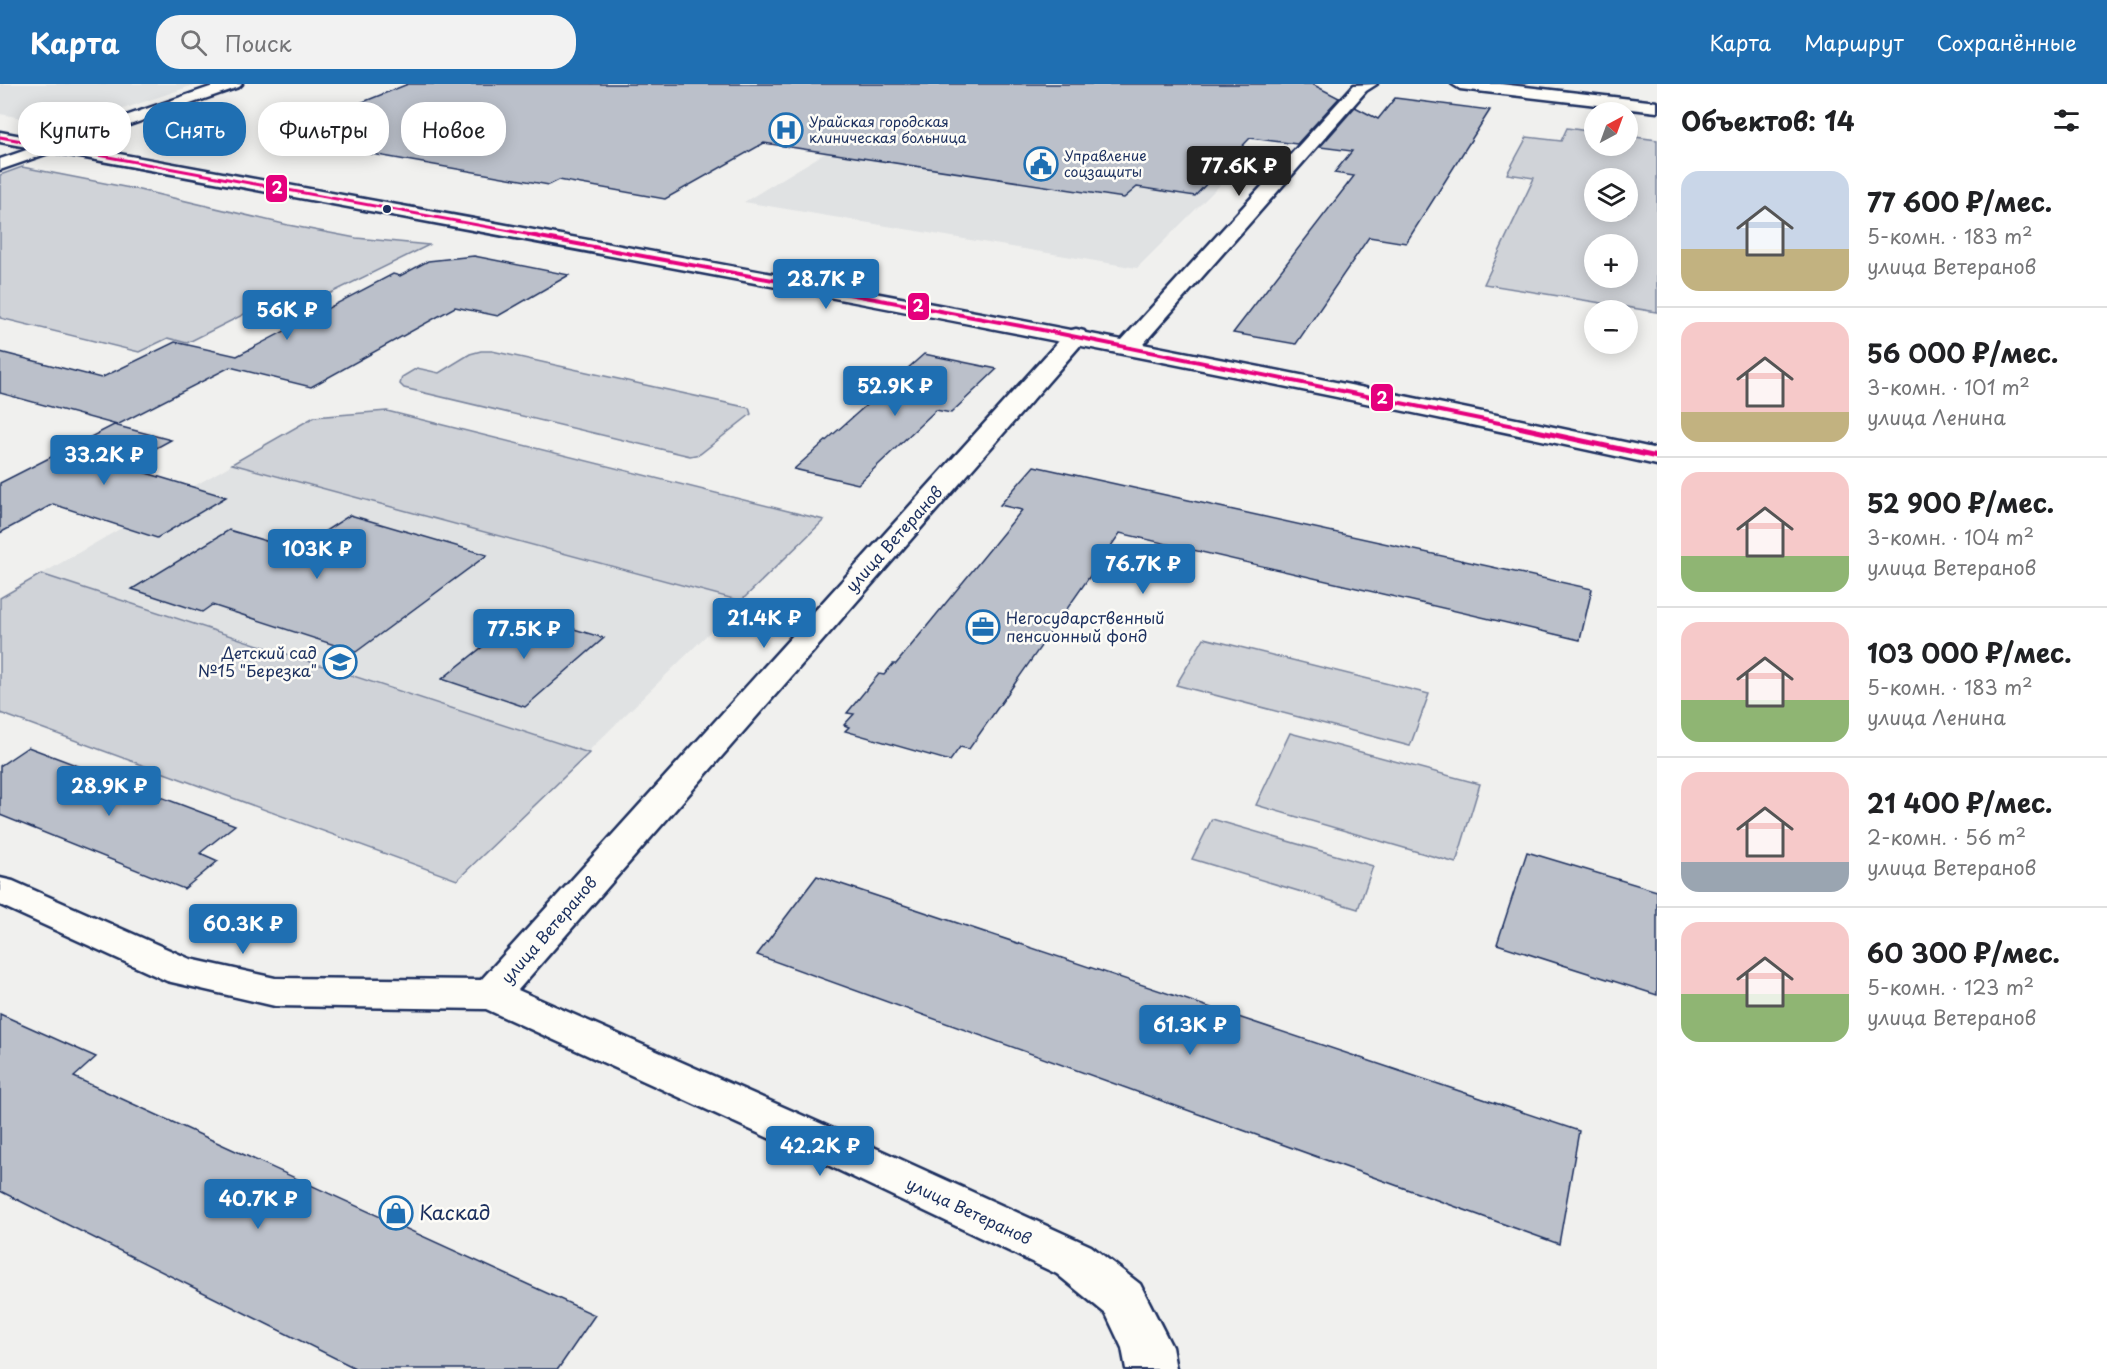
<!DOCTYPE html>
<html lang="ru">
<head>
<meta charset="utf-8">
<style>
	body { margin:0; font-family:"Playpen Sans",sans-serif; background:#f2f2f2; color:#202124; height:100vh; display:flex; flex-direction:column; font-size:22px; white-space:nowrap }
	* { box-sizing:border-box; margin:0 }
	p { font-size:20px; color:#757577 }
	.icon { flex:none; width:33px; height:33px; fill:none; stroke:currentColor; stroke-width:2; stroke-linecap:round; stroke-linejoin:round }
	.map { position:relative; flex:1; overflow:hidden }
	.sheet { display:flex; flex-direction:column; background:#fff; width:450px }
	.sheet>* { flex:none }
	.guide { position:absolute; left:18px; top:18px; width:570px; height:54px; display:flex; gap:12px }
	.needle { width:39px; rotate:41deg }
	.controls { position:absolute; left:1584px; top:18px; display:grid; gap:12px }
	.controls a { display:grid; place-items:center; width:54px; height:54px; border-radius:50%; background:#fff; box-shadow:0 3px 15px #0003; font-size:30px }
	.price { position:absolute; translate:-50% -51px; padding:0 14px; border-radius:6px; background:#1f6fb2; color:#fff; font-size:20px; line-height:39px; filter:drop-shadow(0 2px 3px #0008) }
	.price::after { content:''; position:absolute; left:50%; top:36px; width:18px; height:14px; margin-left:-9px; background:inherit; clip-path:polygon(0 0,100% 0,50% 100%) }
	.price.active { background:#222; color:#fff }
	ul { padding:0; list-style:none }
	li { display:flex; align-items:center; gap:18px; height:150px; padding:0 24px }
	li+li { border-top:2px solid #e0e0e0 }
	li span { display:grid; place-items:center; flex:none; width:168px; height:120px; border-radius:18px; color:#555 }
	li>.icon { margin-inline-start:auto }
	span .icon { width:72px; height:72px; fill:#fffc; stroke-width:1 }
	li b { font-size:26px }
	h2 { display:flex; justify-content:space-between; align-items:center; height:72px; padding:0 24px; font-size:26px }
	.tag { padding:0 21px; border-radius:24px; background:#fff; box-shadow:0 3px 15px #0003; font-size:21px; line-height:54px }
	.tag.active { background:#1f6fb2; color:#fff }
	header { display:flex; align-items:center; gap:36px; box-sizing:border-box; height:84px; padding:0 30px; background:#1f6fb2; color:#fff }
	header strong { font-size:28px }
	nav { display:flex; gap:33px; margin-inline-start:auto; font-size:21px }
	.search { width:420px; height:54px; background:#f2f2f2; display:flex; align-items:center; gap:15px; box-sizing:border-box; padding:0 21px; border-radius:24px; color:#757577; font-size:22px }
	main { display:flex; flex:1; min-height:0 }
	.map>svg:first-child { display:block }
	.built { fill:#e0e2e3 }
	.green { fill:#d0d3d8; stroke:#76819b; stroke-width:1.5; fill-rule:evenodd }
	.building { fill:#bbc0ca; stroke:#1b2f5e; stroke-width:1.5 }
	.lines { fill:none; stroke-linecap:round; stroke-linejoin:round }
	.street-casing { stroke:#1b2f5e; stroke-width:5 }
	.secondary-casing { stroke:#1b2f5e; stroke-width:5 }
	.street { fill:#fdfcf7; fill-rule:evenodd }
	.secondary { fill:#fdfcf7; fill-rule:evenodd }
	.bus-1-far2-casing { stroke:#fdfcf7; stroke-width:5 }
	.bus-1-far1-casing { stroke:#fdfcf7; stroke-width:7 }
	.bus-1-casing { stroke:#fdfcf7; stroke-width:9 }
	.bus-1-far2 { stroke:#e5007d; stroke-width:3 }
	.bus-1-far1 { stroke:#e5007d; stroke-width:4 }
	.bus-1 { stroke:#e5007d; stroke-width:5 }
	.bus-dot { fill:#1b2f5e; stroke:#fdfcf7; stroke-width:2 }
	.labels { text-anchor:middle; stroke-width:5; stroke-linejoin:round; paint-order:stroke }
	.far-poi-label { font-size:14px; fill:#1b2f5e; stroke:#fdfcf7; text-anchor:start }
	.street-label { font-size:16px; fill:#1b2f5e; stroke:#fdfcf7 }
	.poi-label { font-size:16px; fill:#1b2f5e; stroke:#fdfcf7; text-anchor:start }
	.near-poi-label { font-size:20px; fill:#1b2f5e; stroke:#fdfcf7; text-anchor:start }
	.line-badge { stroke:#fdfcf7; stroke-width:2 }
	.badge-label { font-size:16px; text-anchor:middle; font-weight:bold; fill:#fff }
</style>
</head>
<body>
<header>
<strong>Карта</strong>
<div class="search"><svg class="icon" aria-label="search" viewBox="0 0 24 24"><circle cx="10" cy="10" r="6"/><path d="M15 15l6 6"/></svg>Поиск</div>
<nav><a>Карта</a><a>Маршрут</a><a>Сохранённые</a></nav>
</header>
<main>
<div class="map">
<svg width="1657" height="1285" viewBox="0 0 1657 1285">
	<rect width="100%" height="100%" fill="#f0f0ee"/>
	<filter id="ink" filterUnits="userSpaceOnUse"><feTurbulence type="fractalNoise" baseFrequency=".0167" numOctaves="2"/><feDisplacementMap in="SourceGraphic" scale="12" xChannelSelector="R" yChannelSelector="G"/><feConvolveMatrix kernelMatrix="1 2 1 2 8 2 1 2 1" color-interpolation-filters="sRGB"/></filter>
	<g filter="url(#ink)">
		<!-- built -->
		<path class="built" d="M0,0H197L70,43L0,30Z
			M982,26L1257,64L1137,184L744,118L830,66Z
			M387,327L824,436L457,796L0,629V514L314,333Z"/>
		<!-- green -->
		<path class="green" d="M1567,44L1594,48V62H1628V52L1657,56V228L1484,200L1534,94L1507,90L1527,53L1561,57ZM1594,94H1628V128H1594ZM1628,160V194H1594V160Z
			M22,83L135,105L288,141L356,154L429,161L321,214L288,208L187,259L168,254L139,268L0,234V91Z
			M481,267H492L749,324L751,330L700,370L690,372L404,304L400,300L402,293L417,284L439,289L470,270Z
			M387,327L824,436L741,517L232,380L314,333Z
			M41,490L589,669L457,796L0,629V514Z
			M1204,554L1429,610L1410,662L1176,601Z
			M1290,649L1480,700L1456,779L1256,721Z
			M1212,735L1373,782L1358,825L1192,775Z"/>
		<!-- building -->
		<path class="building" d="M408,0H1312L1339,14L1297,60L1250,54L1195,112L1137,103L1124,114L764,59L665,115L559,96L549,101L275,53Z
			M1395,14L1490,26L1406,159L1369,153L1296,260L1233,249L1354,92L1334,89L1352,67L1320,63L1355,23L1378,35Z
			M474,172L569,191L498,232L455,223L311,303L230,283L117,341L0,309V268L101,294L175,258L237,272L393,190L400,192L428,177Z
			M924,270L997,285L951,329L936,326L858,400L794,385Z
			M114,341L171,356L123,382L226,413L157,454L53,420L0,449V399Z
			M1034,382L1592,505L1580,556L1120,449L969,665L960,663L950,677L845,647L849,643L844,641L854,630L847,629L879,590L884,591L893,580H896L1022,426L1000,421Z
			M350,431L487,471L356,568L212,521L202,528L132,505L229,446L296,466Z
			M524,530L604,554L525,623L442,595Z
			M28,663L235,741L200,769L218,777L184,805L0,731V682Z
			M1527,768L1657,807V911L1497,860Z
			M817,792L1579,1047L1559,1160L757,871Z
			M0,930L96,973L74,993L595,1231L558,1285H357L0,1107Z"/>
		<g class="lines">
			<defs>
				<path id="street" d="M219,0H242L239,3L0,86V75Z
					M1377,0L1366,7L1137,267L1129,269L1121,267L1118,262L1121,257L1354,1Z
					M1452,0H1500L1657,18V28L1460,5Z
					M1076,245L1084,247L1087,252L1084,257L518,906L847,1051L1091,1162L1140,1200L1172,1263L1176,1285H1126L1122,1264L1106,1230L1057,1190L815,1075L486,925L275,922L167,897L0,821V794L13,797L190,875L275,894L481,896L1068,247Z"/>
				<path id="secondary" d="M0,48C553,151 1107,246 1657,365V381C1107,260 553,162 0,58Z"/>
			</defs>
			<!-- street casing -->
			<use href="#street" class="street-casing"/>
			<!-- secondary casing -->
			<use href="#secondary" class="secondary-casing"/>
			<!-- street -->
			<use href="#street" class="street"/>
			<!-- secondary -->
			<use href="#secondary" class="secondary"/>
			<defs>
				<path id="bus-1-far2" d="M0,53L537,152"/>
				<path id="bus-1-far1" d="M529,151L1037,245L1524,344"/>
				<path id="bus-1" d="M1518,343L1657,373"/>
			</defs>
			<!-- bus-1-far2 casing -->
			<use href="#bus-1-far2" class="bus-1-far2-casing"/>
			<!-- bus-1-far1 casing -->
			<use href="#bus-1-far1" class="bus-1-far1-casing"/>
			<!-- bus-1 casing -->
			<use href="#bus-1" class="bus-1-casing"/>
			<!-- bus-1-far2 -->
			<use href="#bus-1-far2" class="bus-1-far2"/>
			<!-- bus-1-far1 -->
			<use href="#bus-1-far1" class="bus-1-far1"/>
			<!-- bus-1 -->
			<use href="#bus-1" class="bus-1"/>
		</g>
	</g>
	<!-- icons -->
	<defs>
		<symbol id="hospital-ring" viewBox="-11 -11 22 22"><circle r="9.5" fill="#fdfcf7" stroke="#1f6fb2" stroke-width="1.5"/><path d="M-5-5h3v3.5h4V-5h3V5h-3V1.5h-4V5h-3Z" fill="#1f6fb2"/></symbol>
		<symbol id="civic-ring" viewBox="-11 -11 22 22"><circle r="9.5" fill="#fdfcf7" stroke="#1f6fb2" stroke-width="1.5"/><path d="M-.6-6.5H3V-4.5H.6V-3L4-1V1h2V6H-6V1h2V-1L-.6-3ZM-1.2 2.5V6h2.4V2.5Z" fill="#1f6fb2"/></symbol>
		<symbol id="office-ring" viewBox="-11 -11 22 22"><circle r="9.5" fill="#fdfcf7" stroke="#1f6fb2" stroke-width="1.5"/><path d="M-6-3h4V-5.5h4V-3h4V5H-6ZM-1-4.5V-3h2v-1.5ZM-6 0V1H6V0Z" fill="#1f6fb2"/></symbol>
		<symbol id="school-ring" viewBox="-11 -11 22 22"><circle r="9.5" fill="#fdfcf7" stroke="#1f6fb2" stroke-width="1.5"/><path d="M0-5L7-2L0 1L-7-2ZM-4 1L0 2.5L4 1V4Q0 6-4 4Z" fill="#1f6fb2"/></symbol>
		<symbol id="shop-ring" viewBox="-11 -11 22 22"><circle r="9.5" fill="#fdfcf7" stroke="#1f6fb2" stroke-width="1.5"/><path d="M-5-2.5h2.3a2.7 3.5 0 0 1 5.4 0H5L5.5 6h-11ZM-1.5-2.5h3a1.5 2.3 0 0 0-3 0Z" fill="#1f6fb2"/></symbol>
	</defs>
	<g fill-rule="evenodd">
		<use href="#hospital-ring" x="767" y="27" width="38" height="38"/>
		<use href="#civic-ring" x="1022" y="61" width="38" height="38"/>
		<use href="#office-ring" x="964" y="524" width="38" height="38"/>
		<use href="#school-ring" x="321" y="559" width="38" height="38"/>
		<use href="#shop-ring" x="377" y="1110" width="38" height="38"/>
	</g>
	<!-- markers -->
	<circle class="bus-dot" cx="387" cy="125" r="5"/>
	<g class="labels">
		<!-- far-poi labels -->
		<g class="far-poi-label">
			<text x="809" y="43">Урайская городская<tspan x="809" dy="16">клиническая больница</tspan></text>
			<text x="1064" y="77">Управление<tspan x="1064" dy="16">соцзащиты</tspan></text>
		</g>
		<!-- street labels -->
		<g class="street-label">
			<text transform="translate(894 455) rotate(-48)" y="6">улица Ветеранов</text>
			<text transform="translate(549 846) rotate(-49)" y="6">улица Ветеранов</text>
			<text transform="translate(969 1127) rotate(25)" y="6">улица Ветеранов</text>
		</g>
		<!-- poi labels -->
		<g class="poi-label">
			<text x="1006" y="540">Негосударственный<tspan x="1006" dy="18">пенсионный фонд</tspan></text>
			<text x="317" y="575" text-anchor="end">Детский сад<tspan x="317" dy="18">№15 "Березка"</tspan></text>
		</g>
		<!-- near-poi labels -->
		<g class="near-poi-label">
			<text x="419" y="1136">Каскад</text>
		</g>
	</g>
	<g class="line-badge">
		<rect x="265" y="90" width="23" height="29" rx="6" fill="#e5007d"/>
		<rect x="907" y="208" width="23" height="29" rx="6" fill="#e5007d"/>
		<rect x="1370" y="299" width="24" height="29" rx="6" fill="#e5007d"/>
	</g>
	<g class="badge-label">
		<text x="277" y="110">2</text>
		<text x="918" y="228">2</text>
		<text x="1382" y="320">2</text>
	</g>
</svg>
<div class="controls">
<a><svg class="needle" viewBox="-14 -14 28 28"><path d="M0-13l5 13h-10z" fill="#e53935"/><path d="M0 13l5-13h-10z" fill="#757577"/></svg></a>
<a><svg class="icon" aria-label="layers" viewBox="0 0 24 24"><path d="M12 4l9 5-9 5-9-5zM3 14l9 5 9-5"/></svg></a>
<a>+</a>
<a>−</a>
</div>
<b class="price active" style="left:1239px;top:113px">77.6K ₽</b>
<b class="price" style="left:826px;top:226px">28.7K ₽</b>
<b class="price" style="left:287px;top:257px">56K ₽</b>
<b class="price" style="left:895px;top:333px">52.9K ₽</b>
<b class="price" style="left:104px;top:402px">33.2K ₽</b>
<b class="price" style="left:317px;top:496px">103K ₽</b>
<b class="price" style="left:1143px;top:511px">76.7K ₽</b>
<b class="price" style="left:764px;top:565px">21.4K ₽</b>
<b class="price" style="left:524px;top:576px">77.5K ₽</b>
<b class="price" style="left:109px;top:733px">28.9K ₽</b>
<b class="price" style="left:243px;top:871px">60.3K ₽</b>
<b class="price" style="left:1190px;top:972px">61.3K ₽</b>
<b class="price" style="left:820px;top:1093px">42.2K ₽</b>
<b class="price" style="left:258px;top:1146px">40.7K ₽</b>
<div class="guide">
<a class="tag">Купить</a>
<a class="tag active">Снять</a>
<a class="tag">Фильтры</a>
<a class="tag">Новое</a>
</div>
</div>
<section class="sheet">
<h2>Объектов: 14<svg class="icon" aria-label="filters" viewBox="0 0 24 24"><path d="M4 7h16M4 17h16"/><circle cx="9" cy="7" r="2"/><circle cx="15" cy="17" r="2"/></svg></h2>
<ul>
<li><span style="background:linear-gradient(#c9d6e8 65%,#c2b280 0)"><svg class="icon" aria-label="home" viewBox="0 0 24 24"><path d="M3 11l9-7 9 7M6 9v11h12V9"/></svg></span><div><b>77 600 ₽/мес.</b><p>5-комн. · 183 m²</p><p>улица Ветеранов</p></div></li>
<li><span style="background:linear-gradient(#f6c9c9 75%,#c2b280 0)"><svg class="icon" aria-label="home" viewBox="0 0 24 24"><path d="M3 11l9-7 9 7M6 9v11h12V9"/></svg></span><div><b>56 000 ₽/мес.</b><p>3-комн. · 101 m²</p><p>улица Ленина</p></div></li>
<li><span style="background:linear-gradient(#f6c9c9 70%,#8fb573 0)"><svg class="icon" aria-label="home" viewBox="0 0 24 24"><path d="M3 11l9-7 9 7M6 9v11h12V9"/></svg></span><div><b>52 900 ₽/мес.</b><p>3-комн. · 104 m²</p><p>улица Ветеранов</p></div></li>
<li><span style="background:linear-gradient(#f6c9c9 65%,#8fb573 0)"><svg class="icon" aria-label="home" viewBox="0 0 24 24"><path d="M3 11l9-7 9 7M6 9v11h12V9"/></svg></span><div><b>103 000 ₽/мес.</b><p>5-комн. · 183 m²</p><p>улица Ленина</p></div></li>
<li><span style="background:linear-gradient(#f6c9c9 75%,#9aa5b1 0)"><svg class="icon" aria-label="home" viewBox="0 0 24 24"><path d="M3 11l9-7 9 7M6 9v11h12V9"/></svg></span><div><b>21 400 ₽/мес.</b><p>2-комн. · 56 m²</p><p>улица Ветеранов</p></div></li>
<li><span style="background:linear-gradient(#f6c9c9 60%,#8fb573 0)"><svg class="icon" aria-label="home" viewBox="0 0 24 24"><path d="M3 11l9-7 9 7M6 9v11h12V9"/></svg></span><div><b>60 300 ₽/мес.</b><p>5-комн. · 123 m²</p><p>улица Ветеранов</p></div></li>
</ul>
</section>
</main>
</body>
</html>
